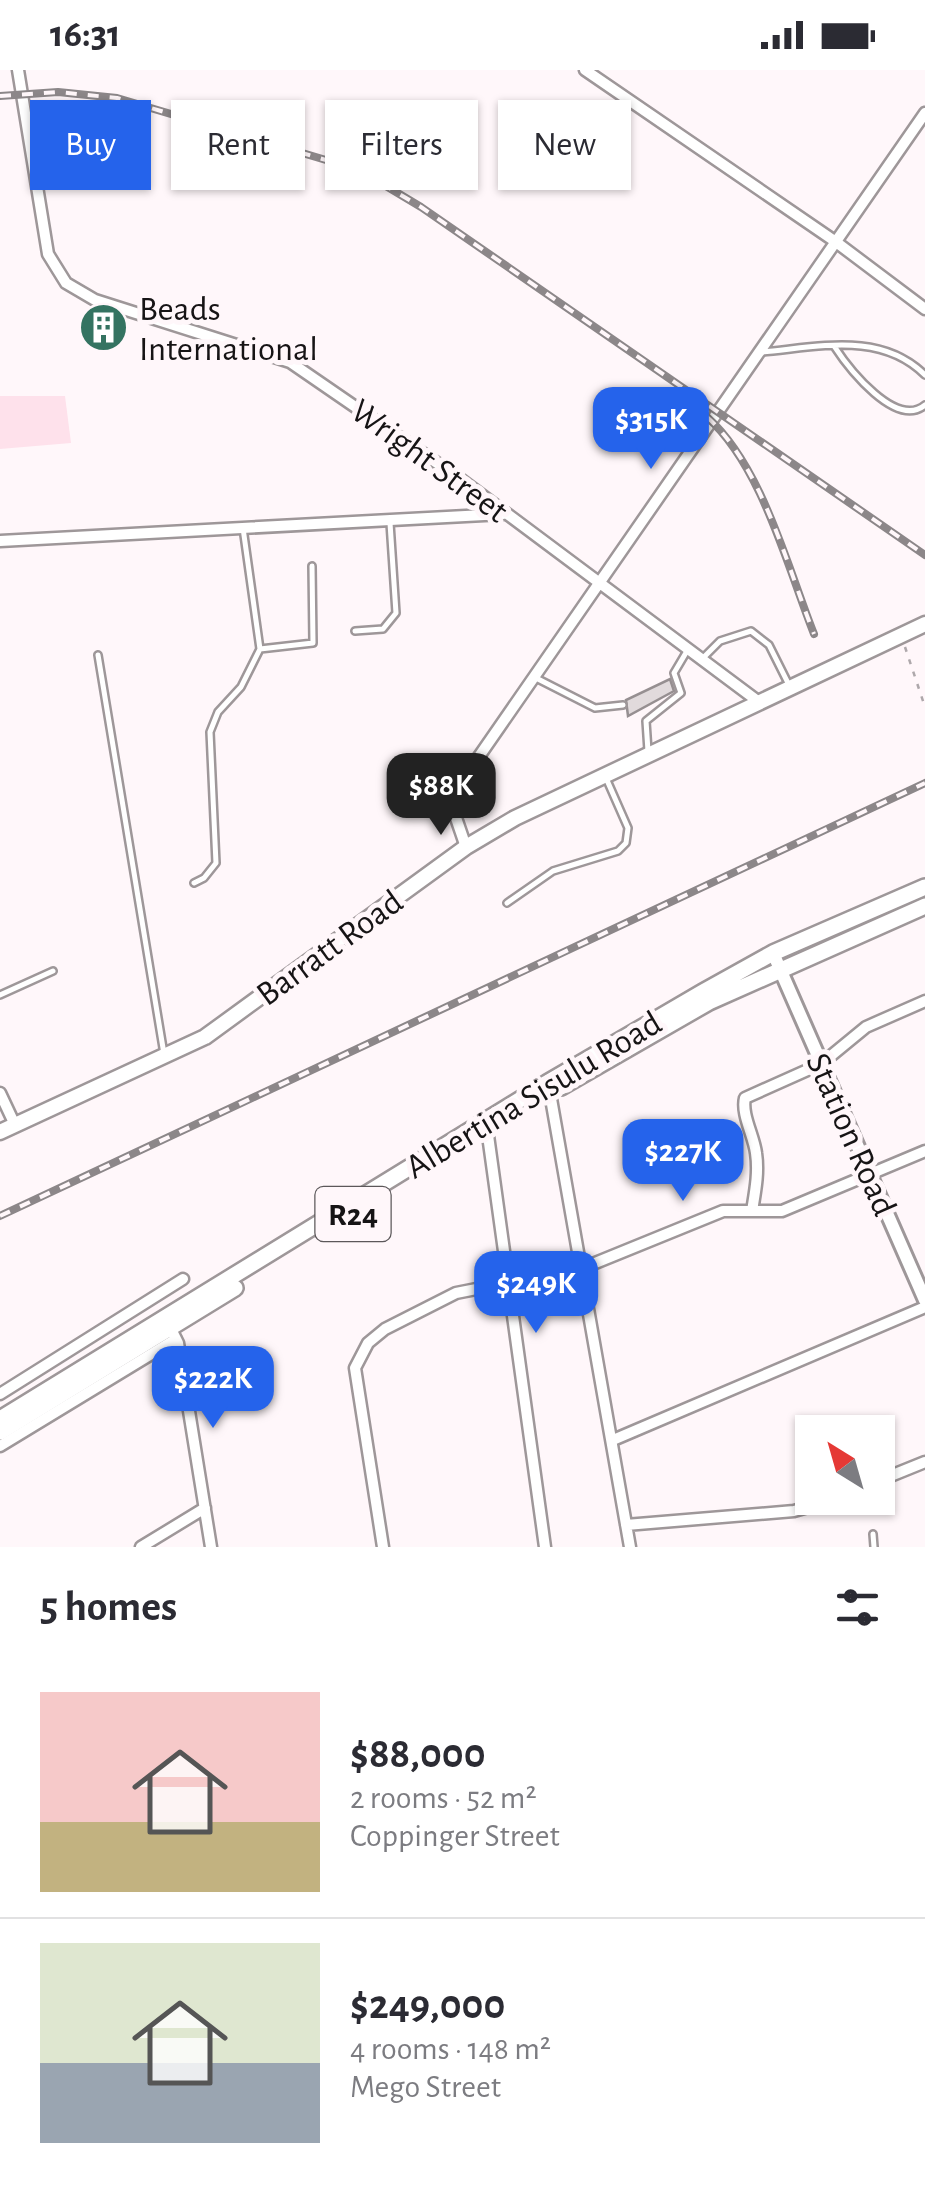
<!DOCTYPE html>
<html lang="en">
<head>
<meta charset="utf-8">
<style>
	body { margin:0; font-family:"Alegreya Sans",sans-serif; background:#f2f2f3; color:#2b2b33; height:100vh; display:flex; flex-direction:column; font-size:38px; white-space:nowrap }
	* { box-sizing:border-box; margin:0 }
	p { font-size:32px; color:#7c7c81 }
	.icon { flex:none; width:55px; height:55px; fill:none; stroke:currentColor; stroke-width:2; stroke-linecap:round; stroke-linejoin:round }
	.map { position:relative; height:1477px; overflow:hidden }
	.panel { display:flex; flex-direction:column; background:#fff; flex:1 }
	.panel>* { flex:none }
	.banner { position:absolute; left:30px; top:30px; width:865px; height:90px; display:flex; gap:20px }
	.needle { width:65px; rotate:323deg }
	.fabs { position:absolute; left:795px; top:1345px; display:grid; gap:20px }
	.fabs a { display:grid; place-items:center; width:100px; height:100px; border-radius:0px; background:#fff; box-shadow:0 2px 8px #0004; font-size:50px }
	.price { position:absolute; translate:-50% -85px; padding:0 22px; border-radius:20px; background:#2563eb; color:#fff; font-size:32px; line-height:65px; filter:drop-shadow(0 2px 5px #0008) }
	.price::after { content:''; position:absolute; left:50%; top:60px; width:30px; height:22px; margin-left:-15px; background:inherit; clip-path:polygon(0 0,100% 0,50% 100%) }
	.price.current { background:#222; color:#fff }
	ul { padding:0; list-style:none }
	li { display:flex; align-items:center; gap:30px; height:250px; padding:0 40px }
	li+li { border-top:2px solid #e1e1e2 }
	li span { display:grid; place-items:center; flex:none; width:280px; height:200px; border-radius:0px; color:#555 }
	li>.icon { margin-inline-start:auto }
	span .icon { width:120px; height:120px; fill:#fffc; stroke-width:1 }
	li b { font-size:42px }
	h2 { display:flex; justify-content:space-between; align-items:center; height:120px; padding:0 40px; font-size:42px }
	.pill { padding:0 35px; border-radius:0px; background:#fff; box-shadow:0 2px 8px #0004; font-size:35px; line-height:90px }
	.pill.current { background:#2563eb; color:#fff }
	.status { display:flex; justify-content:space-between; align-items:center; height:70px; padding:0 50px; background:#fff; direction:ltr }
	.status svg { height:28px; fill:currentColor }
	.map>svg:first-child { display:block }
	.green { fill:#fee1eb }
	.building { fill:#e1dadc; stroke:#968f91; stroke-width:2.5 }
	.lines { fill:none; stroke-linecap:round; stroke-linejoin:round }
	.service-casing { stroke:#9e9799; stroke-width:10 }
	.minor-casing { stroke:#9e9799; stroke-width:15 }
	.tertiary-casing { stroke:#9e9799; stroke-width:18 }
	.secondary-casing { stroke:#9e9799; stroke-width:19 }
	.primary-casing { stroke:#9e9799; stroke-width:20 }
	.path { stroke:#aea8ab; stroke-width:2.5; stroke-dasharray:5 8; stroke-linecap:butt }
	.service { stroke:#fff; stroke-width:5 }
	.minor { stroke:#fff; stroke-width:10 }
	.tertiary { stroke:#fff; stroke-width:12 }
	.secondary { stroke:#fff; stroke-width:14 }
	.primary { stroke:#fff; stroke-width:15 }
	.rail-casing { stroke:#8c8789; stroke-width:8 }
	.rail { stroke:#fff7fa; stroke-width:4; stroke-dasharray:11; stroke-linecap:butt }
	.labels { text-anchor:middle; stroke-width:10; stroke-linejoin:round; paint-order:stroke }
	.shield { fill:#fff7fa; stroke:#5c585a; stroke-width:2.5 }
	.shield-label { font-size:32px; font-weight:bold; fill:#161415 }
	.poi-label { font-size:35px; fill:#161415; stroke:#fff7fa; text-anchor:start }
	.street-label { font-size:35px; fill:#161415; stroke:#fff7fa }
</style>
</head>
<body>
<div class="status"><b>16:31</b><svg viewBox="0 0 49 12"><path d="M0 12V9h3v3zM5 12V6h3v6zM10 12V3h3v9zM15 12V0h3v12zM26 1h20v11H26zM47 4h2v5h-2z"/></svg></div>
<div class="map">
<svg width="925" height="1477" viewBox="0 0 925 1477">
	<rect width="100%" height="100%" fill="#fff7fa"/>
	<!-- green -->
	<path class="green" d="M0,326H65L71,373L0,379Z"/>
	<!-- building -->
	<path class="building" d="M670,609L674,621L628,646L626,630Z"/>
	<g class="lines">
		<defs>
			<path id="service" d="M834,276C849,299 896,359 925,335
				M762,282C819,277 881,261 925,305
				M355,561L383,559L396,543L390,453
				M260,579L313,573L312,496
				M98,585L164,984
				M703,588L720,571L751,561L769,575L790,617
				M536,608L595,638L623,635
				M648,681L646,651L681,623L674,603L687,581
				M194,813L204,808L216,793L210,662L218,642L241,617L260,579L243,458
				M507,833L553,801L618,781L626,773L628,758L606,708
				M0,925L53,901
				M873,1464L874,1477"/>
			<path id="minor" d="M18,0L48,184L66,213L95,230L290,292L463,411L759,632
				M585,0L836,172L925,239
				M0,471L503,444
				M466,777L455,745L462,711L925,43
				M0,1023L15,1055
				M550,1023L630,1477
				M486,1051L545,1477
				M752,1141C755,1122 759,1103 756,1083C754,1066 741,1044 745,1028L821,994L866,957L925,931
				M168,1253L178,1273L211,1477
				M0,1324L183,1209
				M613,1370L925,1237
				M0,1376L176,1269
				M878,1411L925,1392
				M626,1455L794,1441L839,1428
				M141,1477L205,1438
				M383,1477L355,1298L368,1273L385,1259L456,1223L583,1198L723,1141H782L925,1081"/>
			<path id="tertiary" d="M773,883L925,1230"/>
			<path id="secondary" d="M0,1062L205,967L466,777L515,748L925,554"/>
			<path id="primary" d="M561,1017L709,932L925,836
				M0,1349L547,1013L703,922L773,883L925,817
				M0,1362L235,1218"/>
		</defs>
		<!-- service casing -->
		<use href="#service" class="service-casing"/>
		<!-- minor casing -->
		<use href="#minor" class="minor-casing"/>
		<!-- tertiary casing -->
		<use href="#tertiary" class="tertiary-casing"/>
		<!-- secondary casing -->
		<use href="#secondary" class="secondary-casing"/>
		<!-- primary casing -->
		<use href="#primary" class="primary-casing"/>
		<!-- path -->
		<path class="path" d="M905,577L925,637"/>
		<!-- service -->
		<use href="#service" class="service"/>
		<!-- minor -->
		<use href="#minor" class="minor"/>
		<!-- tertiary -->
		<use href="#tertiary" class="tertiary"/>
		<!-- secondary -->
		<use href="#secondary" class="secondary"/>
		<!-- primary -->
		<use href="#primary" class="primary"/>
		<defs>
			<path id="rail" d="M0,26L58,22L117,28L336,93L366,104L421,137L925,485
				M707,347C762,396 787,496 814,564
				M0,1146L925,713"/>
		</defs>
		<!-- rail casing -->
		<use href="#rail" class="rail-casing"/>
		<!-- rail -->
		<use href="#rail" class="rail"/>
	</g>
	<!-- icons -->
	<defs>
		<symbol id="building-disc" viewBox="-11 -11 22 22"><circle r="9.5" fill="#347361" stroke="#fff7fa"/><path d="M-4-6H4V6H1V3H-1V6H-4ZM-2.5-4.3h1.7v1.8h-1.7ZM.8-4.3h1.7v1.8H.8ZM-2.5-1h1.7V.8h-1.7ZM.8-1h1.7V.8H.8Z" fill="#fff"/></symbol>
	</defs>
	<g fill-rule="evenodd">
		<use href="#building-disc" x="76" y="230" width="55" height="55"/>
	</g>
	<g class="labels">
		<!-- shield labels -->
		<rect class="shield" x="315.5" y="1117" width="75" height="54" rx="8"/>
		<g class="shield-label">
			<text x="353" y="1155">R24</text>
		</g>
		<!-- poi labels -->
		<g class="poi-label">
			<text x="139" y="250">Beads<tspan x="139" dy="40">International</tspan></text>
		</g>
		<!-- street labels -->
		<g class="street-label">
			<text transform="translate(430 390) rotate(36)" y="12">Wright Street</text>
			<text transform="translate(329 877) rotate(-36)" y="12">Barratt Road</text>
			<text transform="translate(533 1024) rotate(-31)" y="12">Albertina Sisulu Road</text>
			<text transform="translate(852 1064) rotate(66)" y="12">Station Road</text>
		</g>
	</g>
</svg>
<div class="fabs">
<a><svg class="needle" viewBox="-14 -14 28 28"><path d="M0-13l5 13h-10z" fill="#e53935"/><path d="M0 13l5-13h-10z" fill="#7c7c81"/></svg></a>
</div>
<b class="price" style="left:651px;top:402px">$315K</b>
<b class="price current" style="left:441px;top:768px">$88K</b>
<b class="price" style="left:683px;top:1134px">$227K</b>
<b class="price" style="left:536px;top:1266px">$249K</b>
<b class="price" style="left:213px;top:1361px">$222K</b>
<div class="banner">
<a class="pill current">Buy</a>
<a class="pill">Rent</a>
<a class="pill">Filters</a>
<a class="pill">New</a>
</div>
</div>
<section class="panel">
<h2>5 homes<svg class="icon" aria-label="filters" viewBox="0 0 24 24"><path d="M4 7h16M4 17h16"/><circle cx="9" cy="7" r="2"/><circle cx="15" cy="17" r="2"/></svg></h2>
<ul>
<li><span style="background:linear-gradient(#f6c9c9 65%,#c2b280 0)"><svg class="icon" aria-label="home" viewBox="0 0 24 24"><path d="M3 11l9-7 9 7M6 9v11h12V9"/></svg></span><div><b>$88,000</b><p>2 rooms · 52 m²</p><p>Coppinger Street</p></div></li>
<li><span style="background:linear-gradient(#dfe7d0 60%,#9aa5b1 0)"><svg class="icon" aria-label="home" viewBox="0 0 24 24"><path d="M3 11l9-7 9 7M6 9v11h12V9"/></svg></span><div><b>$249,000</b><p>4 rooms · 148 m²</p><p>Mego Street</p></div></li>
</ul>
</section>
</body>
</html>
